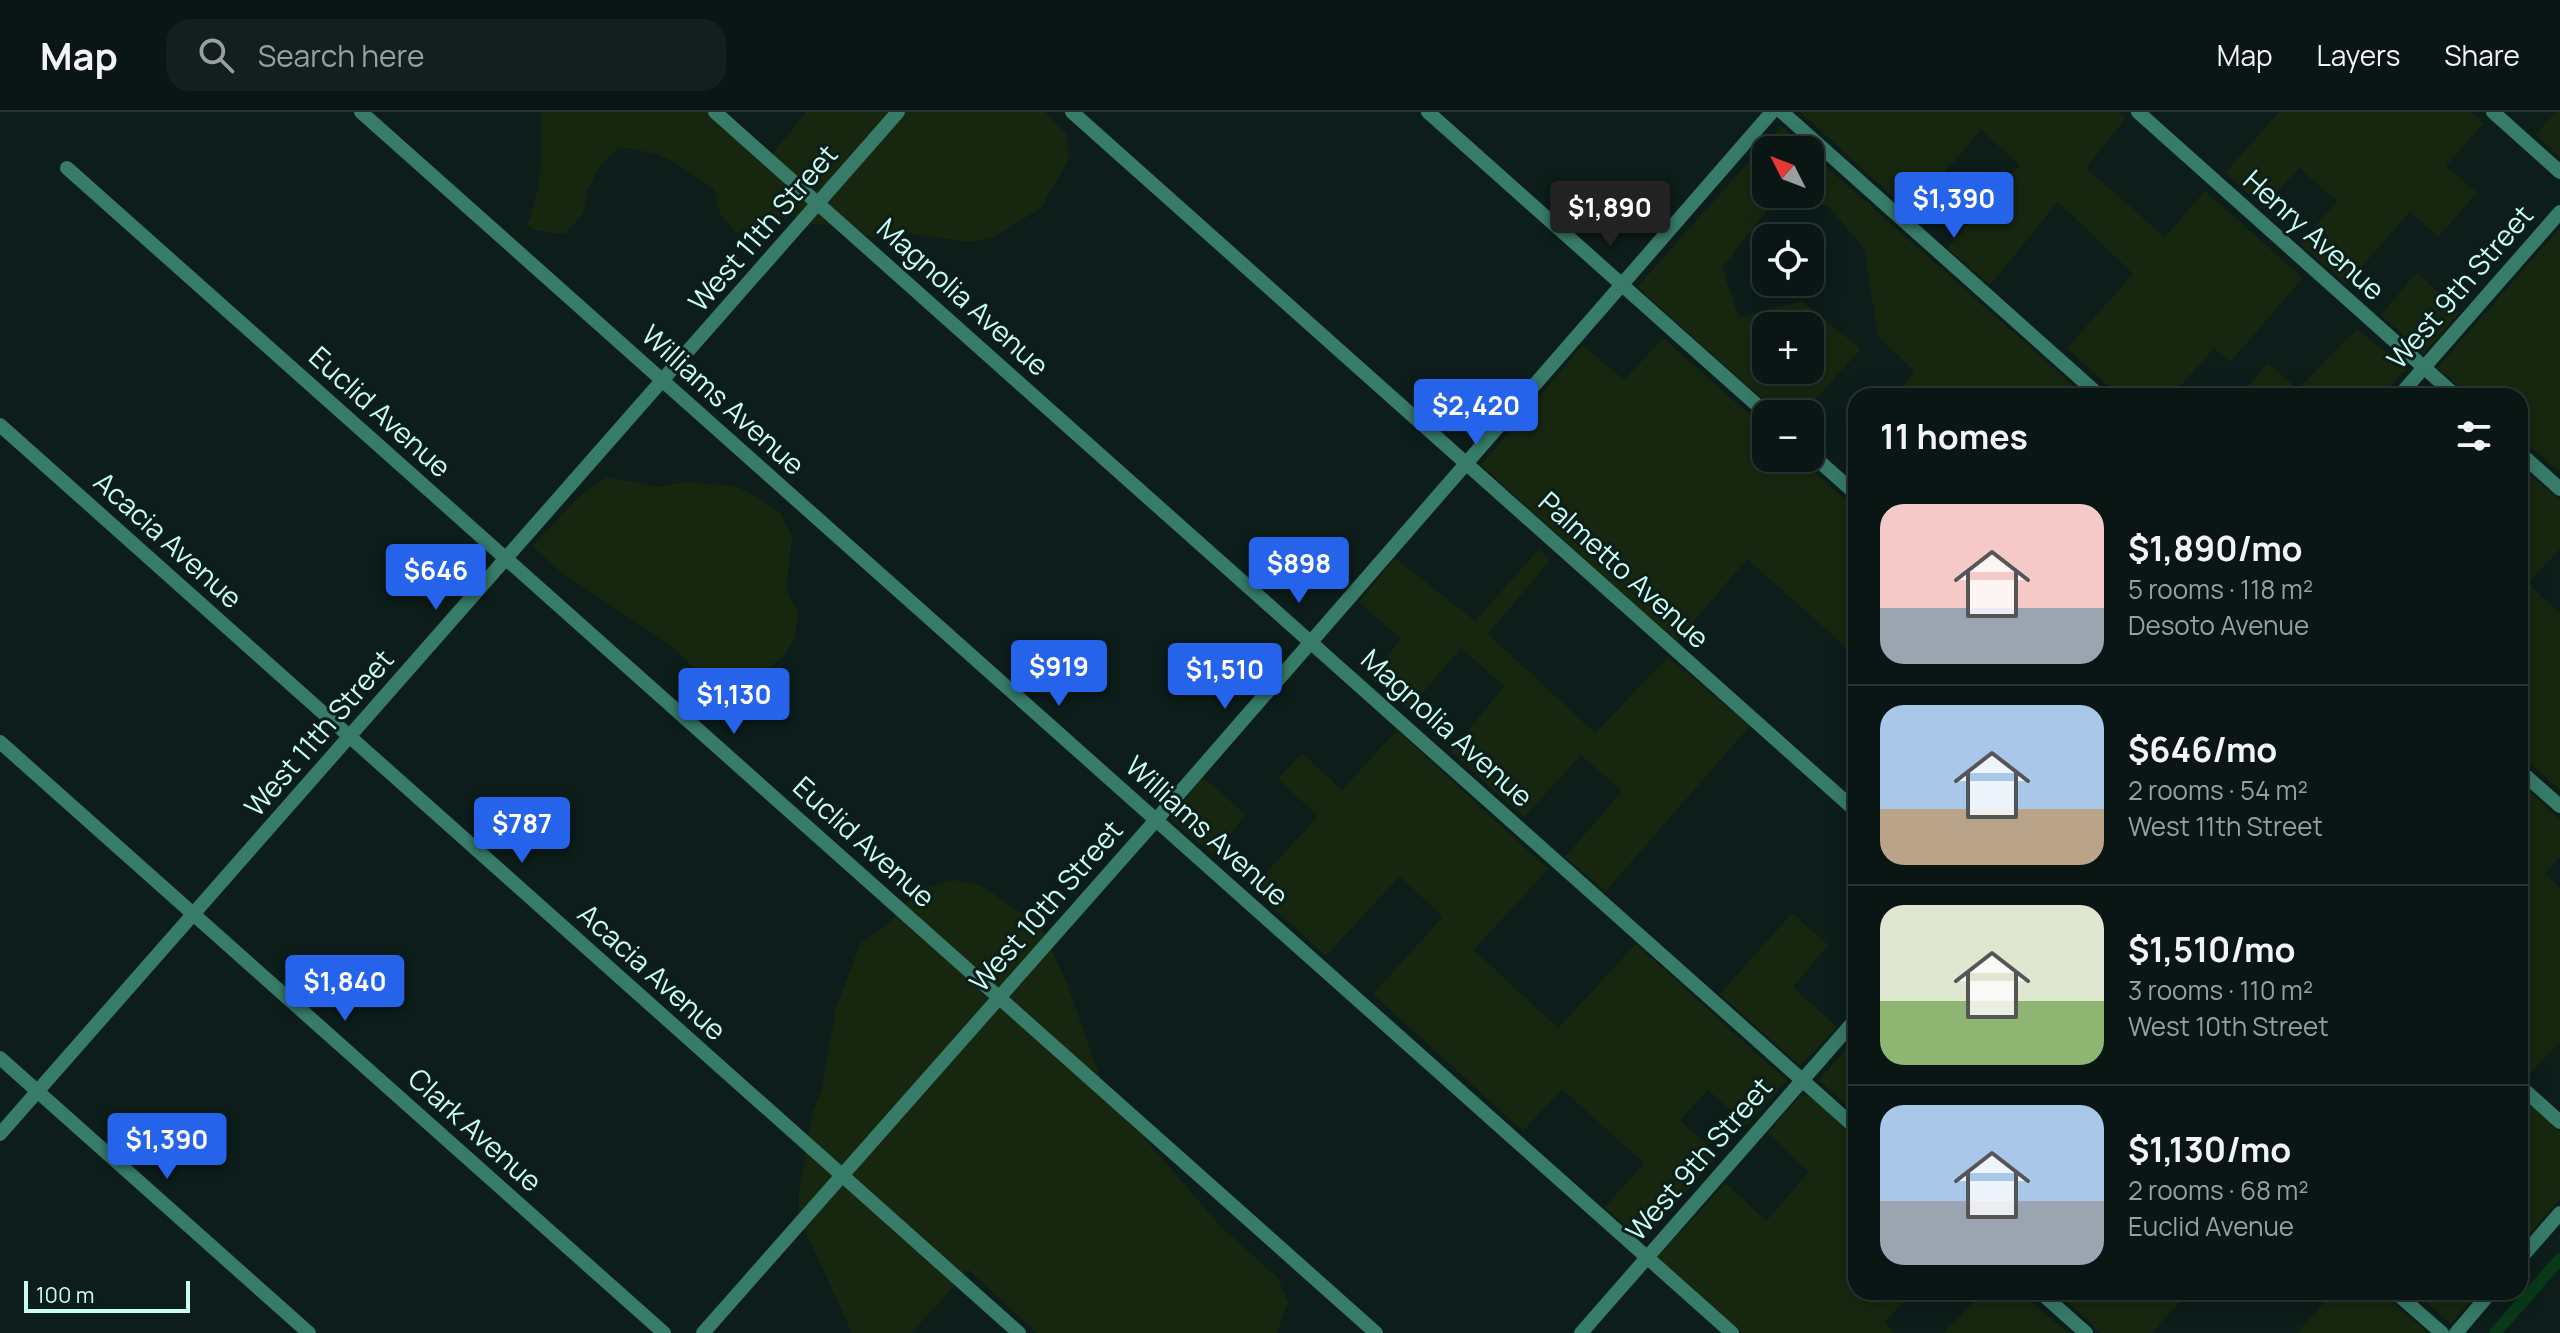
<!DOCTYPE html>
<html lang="en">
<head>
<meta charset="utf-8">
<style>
	body { margin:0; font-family:Manrope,sans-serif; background:#121f1d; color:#f1f3f6; height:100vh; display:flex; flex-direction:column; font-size:30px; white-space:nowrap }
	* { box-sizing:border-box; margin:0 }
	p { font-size:26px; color:#999fa0 }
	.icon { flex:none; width:44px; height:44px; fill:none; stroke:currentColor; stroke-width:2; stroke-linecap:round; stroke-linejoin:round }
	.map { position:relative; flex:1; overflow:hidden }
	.details { position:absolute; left:1848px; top:276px; width:680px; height:912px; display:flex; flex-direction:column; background:#091614; border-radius:24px; box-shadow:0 4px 20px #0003,0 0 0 2px #293534 }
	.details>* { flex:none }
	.needle { width:52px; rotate:312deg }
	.buttons { position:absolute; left:1752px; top:24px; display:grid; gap:16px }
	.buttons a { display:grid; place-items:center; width:72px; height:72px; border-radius:16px; background:#091614; box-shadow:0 4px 20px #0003,0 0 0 2px #293534; font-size:40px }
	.scale { position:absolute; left:24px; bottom:20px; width:166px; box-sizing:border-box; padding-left:8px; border:4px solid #c9fef3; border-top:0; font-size:22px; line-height:28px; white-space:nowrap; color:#c9fef3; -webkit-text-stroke:6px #0c1d1a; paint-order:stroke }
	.price { position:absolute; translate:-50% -68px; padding:0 18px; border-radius:8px; background:#2563eb; color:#fff; font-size:26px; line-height:52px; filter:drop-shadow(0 2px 4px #0008) }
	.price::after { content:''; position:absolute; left:50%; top:48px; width:24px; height:18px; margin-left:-12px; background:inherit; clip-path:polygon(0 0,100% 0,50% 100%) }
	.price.active { background:#222; color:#fff }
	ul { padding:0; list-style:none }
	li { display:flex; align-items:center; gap:24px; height:200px; padding:0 32px }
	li+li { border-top:2px solid #293534 }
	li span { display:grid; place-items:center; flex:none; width:224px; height:160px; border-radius:24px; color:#555 }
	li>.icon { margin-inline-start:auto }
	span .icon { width:96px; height:96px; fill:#fffc; stroke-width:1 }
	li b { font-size:34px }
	h2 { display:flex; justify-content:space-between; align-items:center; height:96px; padding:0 32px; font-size:34px }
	header { display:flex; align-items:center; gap:48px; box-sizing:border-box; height:112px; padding:0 40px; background:#091614; border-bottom:2px solid #293534 }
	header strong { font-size:38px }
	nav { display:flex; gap:44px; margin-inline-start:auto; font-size:28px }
	.search { width:560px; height:72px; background:#121f1d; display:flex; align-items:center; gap:20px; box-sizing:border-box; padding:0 28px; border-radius:24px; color:#999fa0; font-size:30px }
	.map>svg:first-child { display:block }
	.green { fill:#17270f; fill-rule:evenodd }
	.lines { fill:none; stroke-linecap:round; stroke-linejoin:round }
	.canal { stroke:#093918; stroke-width:12 }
	.minor { stroke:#377b69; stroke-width:14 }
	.labels { text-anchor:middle; stroke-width:6; stroke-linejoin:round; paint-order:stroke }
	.street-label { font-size:28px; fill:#c9fef3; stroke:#0c1d1a }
</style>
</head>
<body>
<header>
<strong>Map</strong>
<div class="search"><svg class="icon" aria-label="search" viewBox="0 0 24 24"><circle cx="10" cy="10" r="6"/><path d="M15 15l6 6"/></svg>Search here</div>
<nav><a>Map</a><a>Layers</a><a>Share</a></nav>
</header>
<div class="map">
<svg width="2560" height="1221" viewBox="0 0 2560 1221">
	<rect width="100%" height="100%" fill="#0c1d1a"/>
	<!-- green -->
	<path class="green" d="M541,0H717L769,46L806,0H1045L1066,22L1069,47L1041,96L994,125L968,130L907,121L870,125L852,116L807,111L785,101L765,111L736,121L720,102L714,77C699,68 685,56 670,48C655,40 637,38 619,35L600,54L588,76L583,102L565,122L539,119L527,114C542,73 543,42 541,0Z
		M1800,0H2119L2126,6L2086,56L2165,125L2205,79L2303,166L2230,250L2214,236L2172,284H2119L2067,236L2133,162L2058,90L1990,173L1947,136L2020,53L1981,18L1910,100Z
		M2279,0H2471L2484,11L2446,54L2477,81L2438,125L2410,100L2346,172L2300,132L2337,89L2299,56L2263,95L2225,61Z
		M2556,0H2560V46L2536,22Z
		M1781,14L1808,38H1766V82H1810V40L2085,284H1895L1914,259L1878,224L1864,136L1827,93L1767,99L1722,156L1739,206L1801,189L1861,237L1802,302H1779L1637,175ZM1766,214H1810V258H1766Z
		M2560,116V358L2559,359L2520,326V284H2470L2437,256Z
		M2417,160L2459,201L2423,242L2381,203Z
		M2357,217L2407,257L2382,284H2239L2268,251L2298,277Z
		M1663,226L1766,317V346H1799L1856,397V544L1747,447L1676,530L1481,353L1583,233L1624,268Z
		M2520,354L2560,388V437L2528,471L2560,502V678L2520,642Z
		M607,365L658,375L685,370L735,374L759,386L781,402L792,425L786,478L798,500L795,526L784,544L763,561L740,572L713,567L690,553L672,534L562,461L532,434L583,381Z
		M1539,437L1550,448L1488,522L1595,621L1668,545L1750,614L1606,779L1565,745L1622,679L1581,643L1524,705L1451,640L1504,574L1461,536L1408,598L1369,565L1401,527L1359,490L1395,446L1475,509Z
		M1397,618L1548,757L1474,838L1558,916L1636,832L1787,969L1747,1013L1708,978L1680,1008L1718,1043L1643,1130L1605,1095L1644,1051L1562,977L1523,1019L1373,882L1443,805L1400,764L1326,844L1252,776L1318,704L1278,667L1302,641L1342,678Z
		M1203,665L1246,703L1213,743L1170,706Z
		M2520,670L2560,708V745L2545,761L2560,776V930L2526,966L2520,961Z
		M953,768L980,773L1024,803L1043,820L1066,869L1102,971L1117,994L1220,1114L1278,1166L1288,1191L1277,1221H1037L969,1158L911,1221H852L799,1105V1080L808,1027L813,1000L822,976L836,896L860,832L890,810L907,791L928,775Z
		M1792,801L1828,833L1793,875L1837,915L1800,954L1720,882Z
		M1856,926V1001L1819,968Z
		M2520,982L2560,1019V1087L2520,1133Z
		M1800,984L1812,985L1856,1026V1180H1912L1885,1211L1895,1221H1742L1657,1145L1726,1071L1766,1109L1809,1060L1768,1021Z
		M1982,1180H2020L2068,1221H1944Z
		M2070,1180H2189L2152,1221H2101L2064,1187Z
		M2333,1180H2381L2428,1221H2297Z
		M2415,1180H2479L2451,1212Z"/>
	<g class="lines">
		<!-- canal -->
		<path class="canal" d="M2495,1221L2560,1147"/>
		<!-- minor -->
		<path class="minor" d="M361,0L1732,1221
			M715,0L1856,1016
			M1072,0L1856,699
			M1428,0L1767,302
			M1782,0L2100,284
			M2138,0L2456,284
			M2493,0L2560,60
			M67,56L1376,1221
			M2399,284L2560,100
			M0,313L1019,1221
			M1810,341L1856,382
			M2520,341L2560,377
			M0,630L664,1221
			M2520,659L2560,694
			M0,946L309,1221
			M2520,974L2560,1010
			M0,1022L898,0
			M2520,1147L2560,1101
			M2040,1180L2086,1221
			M2395,1180L2442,1221
			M703,1221L1156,708L1772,0
			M1581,1221L1856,907
			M2456,1221L2491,1180"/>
	</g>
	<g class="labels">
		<!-- street labels -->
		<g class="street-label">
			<text transform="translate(763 116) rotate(-49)" y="10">West 11th Street</text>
			<text transform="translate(2314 123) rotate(42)" y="10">Henry Avenue</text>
			<text transform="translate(2460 175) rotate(-49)" y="10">West 9th Street</text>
			<text transform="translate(963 185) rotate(42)" y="10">Magnolia Avenue</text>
			<text transform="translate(723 288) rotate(42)" y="10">Williams Avenue</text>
			<text transform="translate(380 300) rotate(42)" y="10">Euclid Avenue</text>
			<text transform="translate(168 428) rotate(42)" y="10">Acacia Avenue</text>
			<text transform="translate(1624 458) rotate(42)" y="10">Palmetto Avenue</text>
			<text transform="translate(1447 616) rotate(42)" y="10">Magnolia Avenue</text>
			<text transform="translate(319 621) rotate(-49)" y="10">West 11th Street</text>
			<text transform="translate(1207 719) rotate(42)" y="10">Williams Avenue</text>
			<text transform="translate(864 730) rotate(42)" y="10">Euclid Avenue</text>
			<text transform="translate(1046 794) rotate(-49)" y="10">West 10th Street</text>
			<text transform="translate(652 860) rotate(42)" y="10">Acacia Avenue</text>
			<text transform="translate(475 1018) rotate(42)" y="10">Clark Avenue</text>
			<text transform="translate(1699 1047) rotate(-49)" y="10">West 9th Street</text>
		</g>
	</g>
</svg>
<div class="buttons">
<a><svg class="needle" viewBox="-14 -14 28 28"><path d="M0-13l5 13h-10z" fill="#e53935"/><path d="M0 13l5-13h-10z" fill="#999fa0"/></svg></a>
<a><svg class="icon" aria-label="locate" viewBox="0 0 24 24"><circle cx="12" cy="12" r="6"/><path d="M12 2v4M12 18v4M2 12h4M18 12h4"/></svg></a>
<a>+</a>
<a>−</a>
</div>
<div class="scale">100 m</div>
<b class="price" style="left:1954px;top:128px">$1,390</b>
<b class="price active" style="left:1610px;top:137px">$1,890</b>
<b class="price" style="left:1476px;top:335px">$2,420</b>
<b class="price" style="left:1299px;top:493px">$898</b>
<b class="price" style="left:436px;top:500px">$646</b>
<b class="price" style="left:1059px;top:596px">$919</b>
<b class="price" style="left:1225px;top:599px">$1,510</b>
<b class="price" style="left:734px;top:624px">$1,130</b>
<b class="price" style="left:522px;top:753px">$787</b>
<b class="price" style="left:345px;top:911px">$1,840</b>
<b class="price" style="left:167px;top:1069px">$1,390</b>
<section class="details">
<h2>11 homes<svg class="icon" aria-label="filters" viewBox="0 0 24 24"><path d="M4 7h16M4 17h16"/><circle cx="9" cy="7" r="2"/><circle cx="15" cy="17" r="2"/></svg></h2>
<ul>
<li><span style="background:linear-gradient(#f6c9c9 65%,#9aa5b1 0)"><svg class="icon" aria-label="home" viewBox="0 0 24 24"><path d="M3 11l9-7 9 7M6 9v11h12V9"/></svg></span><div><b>$1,890/mo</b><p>5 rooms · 118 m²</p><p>Desoto Avenue</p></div></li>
<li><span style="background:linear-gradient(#a9c7e8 65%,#b9a48a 0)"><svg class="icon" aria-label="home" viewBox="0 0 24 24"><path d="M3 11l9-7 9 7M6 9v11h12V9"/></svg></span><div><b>$646/mo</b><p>2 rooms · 54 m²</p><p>West 11th Street</p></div></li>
<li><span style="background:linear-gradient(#dfe7d0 60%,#8fb573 0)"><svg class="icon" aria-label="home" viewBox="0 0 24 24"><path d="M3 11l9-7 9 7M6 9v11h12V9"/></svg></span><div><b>$1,510/mo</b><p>3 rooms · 110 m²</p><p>West 10th Street</p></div></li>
<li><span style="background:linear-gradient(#a9c7e8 60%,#9aa5b1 0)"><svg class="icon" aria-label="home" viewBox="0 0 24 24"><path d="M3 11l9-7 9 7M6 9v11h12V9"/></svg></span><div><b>$1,130/mo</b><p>2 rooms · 68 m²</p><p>Euclid Avenue</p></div></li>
</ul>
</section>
</div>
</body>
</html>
